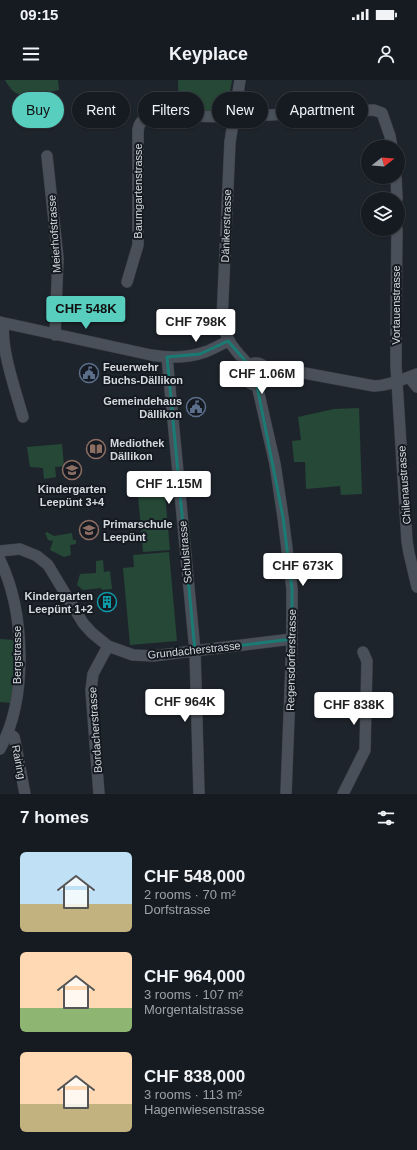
<!DOCTYPE html>
<html lang="en">
<head>
<meta charset="utf-8">
<style>
	body { margin:0; font-family:Arial,sans-serif; background:#1f242a; color:#f1f3f6; height:100vh; display:flex; flex-direction:column; font-size:15px; white-space:nowrap }
	* { box-sizing:border-box; margin:0 }
	p { font-size:13px; color:#9ea1a5 }
	.icon { flex:none; width:22px; height:22px; fill:none; stroke:currentColor; stroke-width:2; stroke-linecap:round; stroke-linejoin:round }
	.map { position:relative; height:714px; overflow:hidden }
	.side { display:flex; flex-direction:column; background:#161b21; flex:1 }
	.side>* { flex:none }
	.hud { position:absolute; left:12px; top:12px; width:393px; height:36px; display:flex; gap:8px }
	.needle { width:26px; rotate:73deg }
	.controls { position:absolute; left:361px; top:60px; display:grid; gap:8px }
	.controls a { display:grid; place-items:center; width:44px; height:44px; border-radius:50%; background:#161b21; box-shadow:0 1px 3px #0004,0 0 0 1px #35393f; font-size:20px }
	.price { position:absolute; translate:-50% -34px; padding:0 9px; border-radius:4px; background:#fff; color:#222; font-size:13px; line-height:26px; filter:drop-shadow(0 1px 2px #0008) }
	.price::after { content:''; position:absolute; left:50%; top:24px; width:12px; height:9px; margin-left:-6px; background:inherit; clip-path:polygon(0 0,100% 0,50% 100%) }
	.price.current { background:#58cebf; color:#111 }
	ul { padding:0; list-style:none }
	li { display:flex; align-items:center; gap:12px; height:100px; padding:0 20px }
	li span { display:grid; place-items:center; flex:none; width:112px; height:80px; border-radius:6px; color:#555 }
	li>.icon { margin-inline-start:auto }
	span .icon { width:48px; height:48px; fill:#fffc; stroke-width:1 }
	li b { font-size:17px }
	h2 { display:flex; justify-content:space-between; align-items:center; height:48px; padding:0 20px; font-size:17px }
	.tag { padding:0 14px; border-radius:18px; background:#161b21; box-shadow:0 1px 3px #0004,0 0 0 1px #35393f; font-size:14px; line-height:36px }
	.tag.current { background:#58cebf; color:#111 }
	.status { display:flex; justify-content:space-between; align-items:center; height:28px; padding:0 20px; background:#161b21; direction:ltr }
	.status svg { height:11px; fill:currentColor }
	header { display:flex; justify-content:space-between; align-items:center; height:52px; padding:0 20px; background:#161b21; font-size:18px; font-weight:800 }
	.map>svg:first-child { display:block }
	.green { fill:#264837 }
	.lines { fill:none; stroke-linecap:round; stroke-linejoin:round }
	.minor-casing { stroke:#393e44; stroke-width:12 }
	.minor { stroke:#4a5059; stroke-width:11 }
	.marked { fill:none; stroke:#197b74; stroke-width:3; stroke-linejoin:round }
	.labels { text-anchor:middle; stroke-width:4; stroke-linejoin:round; paint-order:stroke }
	.street-label { font-size:11px; fill:#d5d9de; stroke:#151a22 }
	.poi-label { font-size:11px; font-weight:bold; fill:#d5d9de; stroke:#151a22; text-anchor:start }
</style>
</head>
<body>
<div class="status"><b>09:15</b><svg viewBox="0 0 49 12"><path d="M0 12V9h3v3zM5 12V6h3v6zM10 12V3h3v9zM15 12V0h3v12zM26 1h20v11H26zM47 4h2v5h-2z"/></svg></div>
<header><svg class="icon" aria-label="menu" viewBox="0 0 24 24"><path d="M4 6h16M4 12h16M4 18h16"/></svg>Keyplace<svg class="icon" aria-label="person" viewBox="0 0 24 24"><circle cx="12" cy="8" r="4"/><path d="M4 21q1-7 8-7t8 7"/></svg></header>
<div class="map">
<svg width="417" height="714" viewBox="0 0 417 714">
	<rect width="100%" height="100%" fill="#1e242c"/>
	<!-- green -->
	<path class="green" d="M5,0H58L59,10C47,12 30,18 18,14C12,12 8,5 5,0Z
		M178,0H232L227,30L220,33L179,32Z
		M359,328L362,414L341,415L340,406L306,409L305,382H294L292,361L301,360L298,337L334,329Z
		M62,364L64,386L55,387L56,397L44,399L43,388L30,387L27,367Z
		M165,414L170,470L143,472L138,416Z
		M47,452L54,456L72,453L73,460H76V464L70,465L71,475L64,477L50,470L53,461L48,460L45,453Z
		M169,472L177,561L130,565L123,488L134,487L133,475Z
		M103,480L104,492L110,491L112,509L102,510L101,508L83,510L77,505L80,494L96,493V481Z
		M0,559L15,560L16,578L12,623L0,622Z"/>
	<g class="lines">
		<defs>
			<path id="minor" d="M240,0L230,62L222,240C225,259 235,271 249,285
				M47,76L58,178L55,255
				M396,97L397,119
				M397,149L396,243V286L407,461L409,473L417,507
				M127,202L138,165V50C139,41 146,37 154,35L227,37L374,30L382,33L390,56L392,67
				M0,242L151,275C169,278 188,278 205,272C213,269 220,265 228,261
				M4,243C0,267 16,312 23,337
				M167,277L195,571L199,714
				M245 294a11 11 0 1 1 22 0a11 11 0 1 1-22 0Z
				M266,292L288,290L374,306C389,306 403,299 417,294
				M409,297L417,307
				M257,305L275,384L283,437L292,509V559L286,714
				M0,471L20,469L37,476L48,485L83,543L92,553L108,566L133,575L153,576L292,559
				M0,480C25,532 28,618 0,669
				M8,653L14,657L15,661L25,714
				M99,714L91,610L93,594L108,566
				M343,714L365,670L367,581L363,572"/>
		</defs>
		<!-- minor casing -->
		<use href="#minor" class="minor-casing"/>
		<!-- minor -->
		<use href="#minor" class="minor"/>
	</g>
	<!-- marked area -->
	<path class="marked" d="M228,261L248,284L260,283L266,292L264,300L257,306L283,437L292,509V559L195,571L167,277L200,274Z"/>
	<!-- icons -->
	<defs>
		<symbol id="civic-ring" viewBox="-11 -11 22 22"><circle r="9.5" fill="#151a22" stroke="#5c6f8a" stroke-width="1.5"/><path d="M-.6-6.5H3V-4.5H.6V-3L4-1V1h2V6H-6V1h2V-1L-.6-3ZM-1.2 2.5V6h2.4V2.5Z" fill="#5c6f8a"/></symbol>
		<symbol id="library-ring" viewBox="-11 -11 22 22"><circle r="9.5" fill="#151a22" stroke="#8d6e63" stroke-width="1.5"/><path d="M-6-4Q-3-5.5-.7-3.5V5Q-3 3-6 4ZM6-4Q3-5.5 .7-3.5V5Q3 3 6 4Z" fill="#8d6e63"/></symbol>
		<symbol id="school-ring" viewBox="-11 -11 22 22"><circle r="9.5" fill="#151a22" stroke="#8d6e63" stroke-width="1.5"/><path d="M0-5L7-2L0 1L-7-2ZM-4 1L0 2.5L4 1V4Q0 6-4 4Z" fill="#8d6e63"/></symbol>
		<symbol id="building-ring" viewBox="-11 -11 22 22"><circle r="9.5" fill="#151a22" stroke="#0f9aa8" stroke-width="1.5"/><path d="M-4-6H4V6H1V3H-1V6H-4ZM-2.5-4.3h1.7v1.8h-1.7ZM.8-4.3h1.7v1.8H.8ZM-2.5-1h1.7V.8h-1.7ZM.8-1h1.7V.8H.8Z" fill="#0f9aa8"/></symbol>
	</defs>
	<g fill-rule="evenodd">
		<use href="#civic-ring" x="78" y="282" width="22" height="22"/>
		<use href="#civic-ring" x="185" y="316" width="22" height="22"/>
		<use href="#library-ring" x="85" y="358" width="22" height="22"/>
		<use href="#school-ring" x="61" y="379" width="22" height="22"/>
		<use href="#school-ring" x="78" y="439" width="22" height="22"/>
		<use href="#building-ring" x="96" y="511" width="22" height="22"/>
	</g>
	<g class="labels">
		<!-- street labels -->
		<g class="street-label">
			<text transform="translate(138 111) rotate(-90)" y="4">Baumgartenstrasse</text>
			<text transform="translate(226 146) rotate(-88)" y="4">Dänikerstrasse</text>
			<text transform="translate(54 154) rotate(-94)" y="4">Meierhofstrasse</text>
			<text transform="translate(396 225) rotate(-90)" y="4">Vortauenstrasse</text>
			<text transform="translate(404 405) rotate(-94)" y="4">Chilenaustrasse</text>
			<text transform="translate(185 472) rotate(-95)" y="4">Schulstrasse</text>
			<text transform="translate(194 570) rotate(-6)" y="4">Grundacherstrasse</text>
			<text transform="translate(17 575) rotate(-90)" y="4">Bergstrasse</text>
			<text transform="translate(291 580) rotate(-89)" y="4">Regensdorferstrasse</text>
			<text transform="translate(95 650) rotate(-94)" y="4">Bordacherstrasse</text>
			<text transform="translate(19 682) rotate(79)" y="4">Rairing</text>
		</g>
		<!-- poi labels -->
		<g class="poi-label">
			<text x="103" y="291">Feuerwehr<tspan x="103" dy="13">Buchs-Dällikon</tspan></text>
			<text x="182" y="325" text-anchor="end">Gemeindehaus<tspan x="182" dy="13">Dällikon</tspan></text>
			<text x="110" y="367">Mediothek<tspan x="110" dy="13">Dällikon</tspan></text>
			<text x="72" y="413" text-anchor="middle">Kindergarten<tspan x="72" dy="13">Leepünt 3+4</tspan></text>
			<text x="103" y="448">Primarschule<tspan x="103" dy="13">Leepünt</tspan></text>
			<text x="93" y="520" text-anchor="end">Kindergarten<tspan x="93" dy="13">Leepünt 1+2</tspan></text>
		</g>
	</g>
</svg>
<div class="controls">
<a><svg class="needle" viewBox="-14 -14 28 28"><path d="M0-13l5 13h-10z" fill="#e53935"/><path d="M0 13l5-13h-10z" fill="#9ea1a5"/></svg></a>
<a><svg class="icon" aria-label="layers" viewBox="0 0 24 24"><path d="M12 4l9 5-9 5-9-5zM3 14l9 5 9-5"/></svg></a>
</div>
<b class="price current" style="left:86px;top:250px">CHF 548K</b>
<b class="price" style="left:196px;top:263px">CHF 798K</b>
<b class="price" style="left:262px;top:315px">CHF 1.06M</b>
<b class="price" style="left:169px;top:425px">CHF 1.15M</b>
<b class="price" style="left:303px;top:507px">CHF 673K</b>
<b class="price" style="left:185px;top:643px">CHF 964K</b>
<b class="price" style="left:354px;top:646px">CHF 838K</b>
<div class="hud">
<a class="tag current">Buy</a>
<a class="tag">Rent</a>
<a class="tag">Filters</a>
<a class="tag">New</a>
<a class="tag">Apartment</a>
</div>
</div>
<section class="side">
<h2>7 homes<svg class="icon" aria-label="filters" viewBox="0 0 24 24"><path d="M4 7h16M4 17h16"/><circle cx="9" cy="7" r="2"/><circle cx="15" cy="17" r="2"/></svg></h2>
<ul>
<li><span style="background:linear-gradient(#bfe0f5 65%,#c2b280 0)"><svg class="icon" aria-label="home" viewBox="0 0 24 24"><path d="M3 11l9-7 9 7M6 9v11h12V9"/></svg></span><div><b>CHF 548,000</b><p>2 rooms · 70 m²</p><p>Dorfstrasse</p></div></li>
<li><span style="background:linear-gradient(#ffd9b3 70%,#8fb573 0)"><svg class="icon" aria-label="home" viewBox="0 0 24 24"><path d="M3 11l9-7 9 7M6 9v11h12V9"/></svg></span><div><b>CHF 964,000</b><p>3 rooms · 107 m²</p><p>Morgentalstrasse</p></div></li>
<li><span style="background:linear-gradient(#ffd9b3 65%,#c2b280 0)"><svg class="icon" aria-label="home" viewBox="0 0 24 24"><path d="M3 11l9-7 9 7M6 9v11h12V9"/></svg></span><div><b>CHF 838,000</b><p>3 rooms · 113 m²</p><p>Hagenwiesenstrasse</p></div></li>
</ul>
</section>
</body>
</html>
